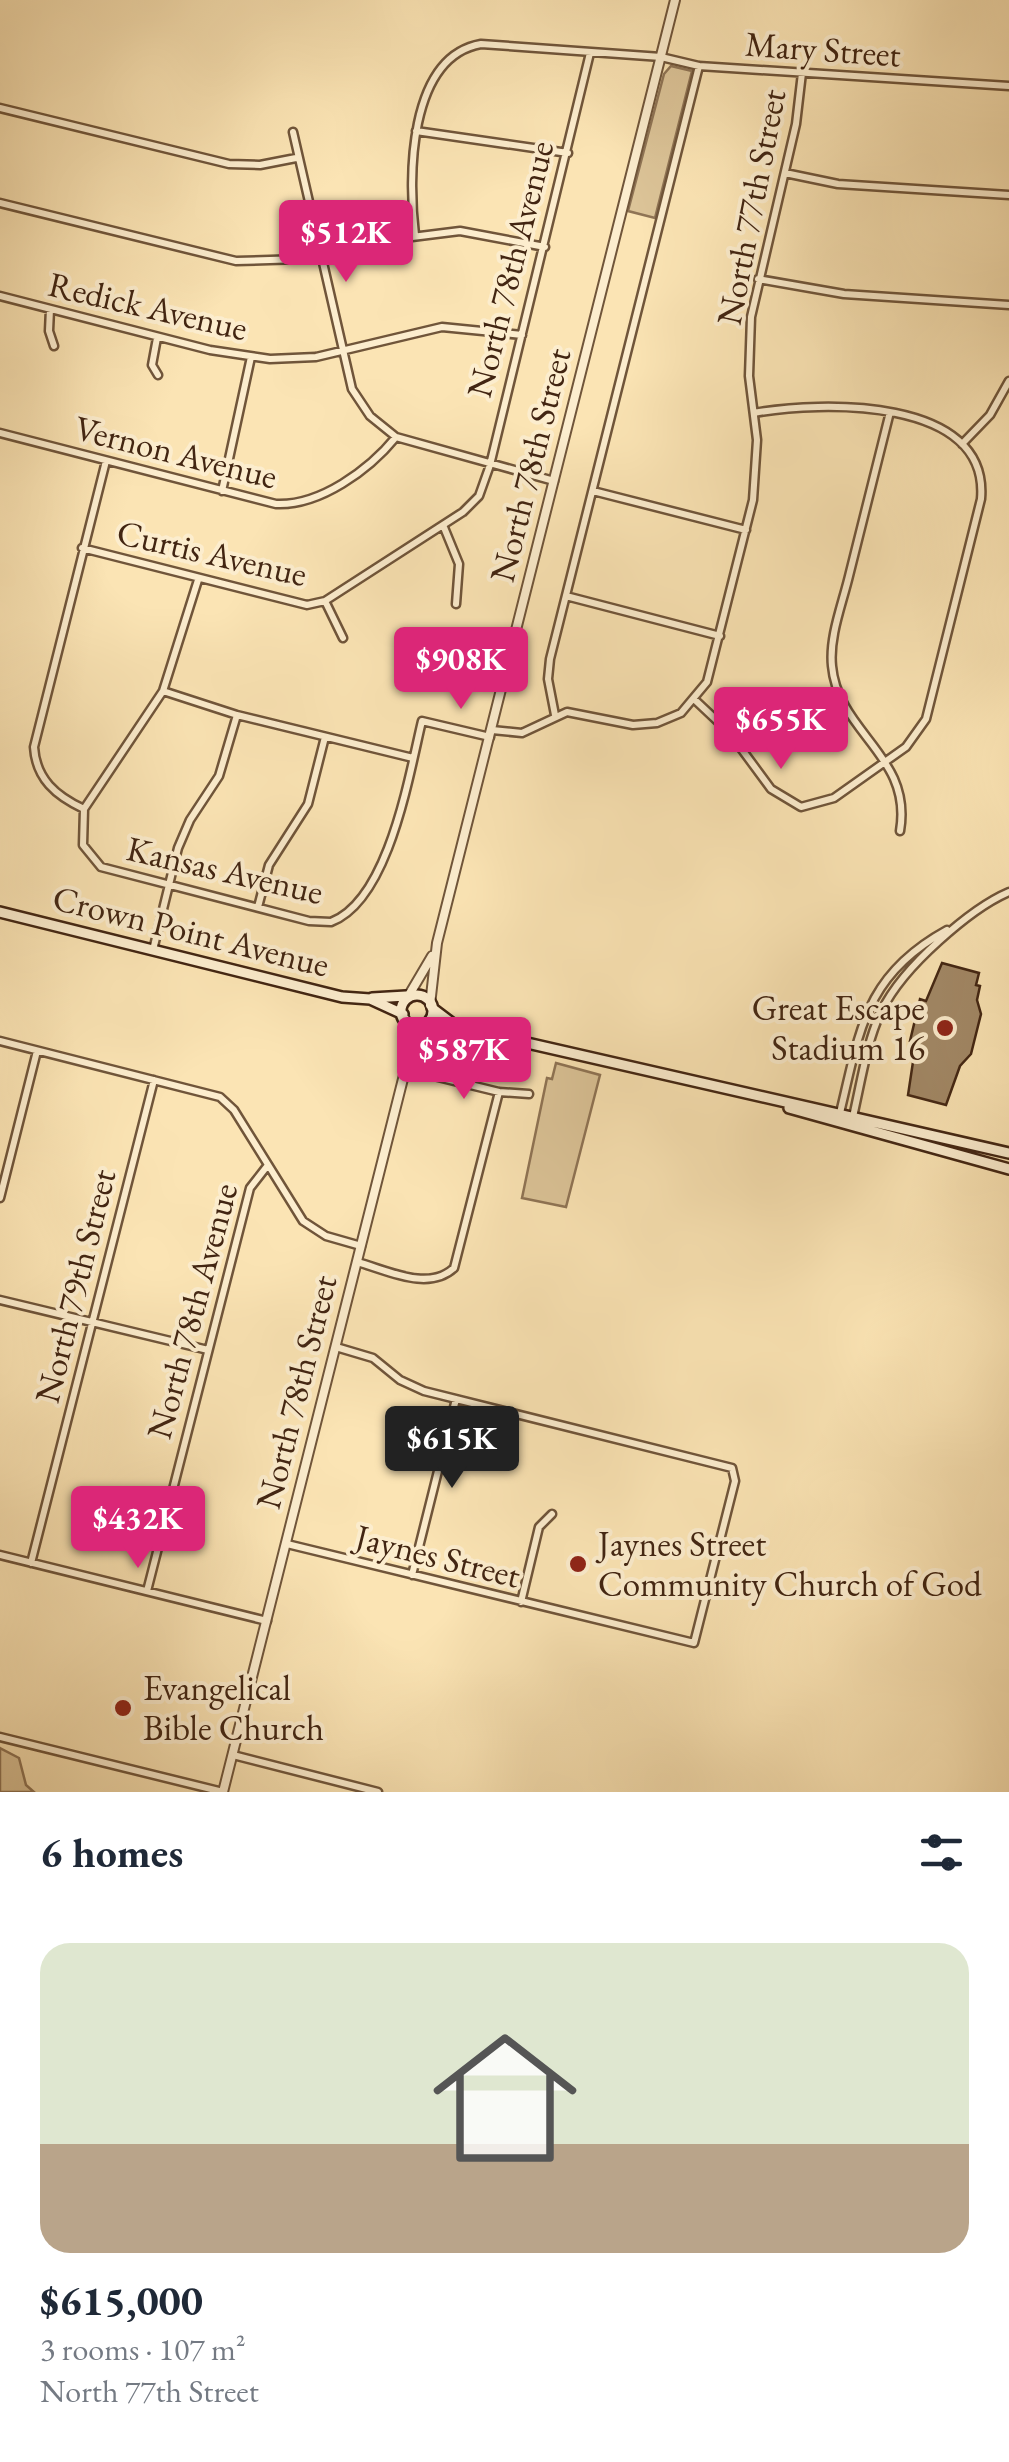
<!DOCTYPE html>
<html lang="en">
<head>
<meta charset="utf-8">
<style>
	body { margin:0; font-family:"EB Garamond",serif; background:#f6f6f7; color:#1f2937; height:100vh; display:flex; flex-direction:column; font-size:38px; white-space:nowrap }
	* { box-sizing:border-box; margin:0 }
	p { font-size:32px; color:#747a83 }
	.icon { flex:none; width:55px; height:55px; fill:none; stroke:currentColor; stroke-width:2; stroke-linecap:round; stroke-linejoin:round }
	.map { position:relative; height:1792px; overflow:hidden }
	.panel { display:flex; flex-direction:column; background:#fff; flex:1 }
	.panel>* { flex:none }
	.price { position:absolute; translate:-50% -85px; padding:0 22px; border-radius:10px; background:#db2777; color:#fff; font-size:32px; line-height:65px; filter:drop-shadow(0 2px 5px #0008) }
	.price::after { content:''; position:absolute; left:50%; top:60px; width:30px; height:22px; margin-left:-15px; background:inherit; clip-path:polygon(0 0,100% 0,50% 100%) }
	.price.current { background:#222; color:#fff }
	ul { padding:0; list-style:none }
	li { display:grid; align-content:center; gap:20px; height:530px; padding:0 40px }
	li span { display:grid; place-items:center; height:310px; border-radius:30px; color:#555 }
	li>.icon { margin-inline-start:auto }
	span .icon { width:180px; height:180px; fill:#fffc; stroke-width:1 }
	li b { font-size:42px }
	h2 { display:flex; justify-content:space-between; align-items:center; height:120px; padding:0 40px; font-size:42px }
	.map>svg:first-child { display:block }
	.green { fill:#dcc498; stroke:#8f7455; stroke-width:2.5 }
	.building { fill:#a28866; stroke:#422512; stroke-width:2.5 }
	.lines { fill:none; stroke-linecap:round; stroke-linejoin:round }
	.minor-casing { stroke:#70553a; stroke-width:11 }
	.tertiary-casing { stroke:#70553a; stroke-width:12 }
	.secondary-casing { stroke:#422512; stroke-width:14 }
	.minor { stroke:#fcedce; stroke-width:6 }
	.tertiary { stroke:#fcedce; stroke-width:8 }
	.secondary { stroke:#fcedce; stroke-width:9 }
	.poi-dot { fill:#8f2418; stroke:#fcedce; stroke-width:4 }
	.labels { text-anchor:middle; stroke-width:8; stroke-linejoin:round; paint-order:stroke }
	.street-label { font-size:35px; fill:#422512; stroke:#fcedce }
	.poi-label { font-size:35px; fill:#422512; stroke:#fcedce; text-anchor:start }
</style>
</head>
<body>
<div class="map">
<svg width="1009" height="1792" viewBox="0 0 1009 1792">
	<rect width="100%" height="100%" fill="#fbe4b4"/>
	<filter id="stains"><feTurbulence type="fractalNoise" baseFrequency=".002" numOctaves="4"/><feColorMatrix values="0 0 0 0 .2 0 0 0 0 .09 0 0 0 0 .02 0 0 0 .5 -.17"/></filter>
	<radialGradient id="worn" r=".72"><stop offset=".6" stop-color="#630" stop-opacity="0"/><stop offset="1" stop-color="#630" stop-opacity=".3"/></radialGradient>
	<!-- green -->
	<path class="green" d="M671,66L692,71L655,218L628,211L664,74Z
		M556,1063L600,1075L566,1207L522,1198L547,1078L552,1079Z
		M0,1748L19,1758L26,1785L34,1792H0Z"/>
	<!-- building -->
	<path class="building" d="M942,963L979,973L976,985L980,986L977,1000L981,1014L971,1054L960,1066L946,1105L908,1095L916,1042L910,1041L920,999L926,1001Z"/>
	<g class="lines">
		<defs>
			<path id="minor" d="M0,108L229,164L260,165L296,158
				M416,131L568,153
				M293,132L352,389L370,416L396,437
				M785,173L838,184L1009,195
				M0,203L236,261L301,259L372,242L460,231L545,247
				M415,235C408,178 408,57 481,44L661,57L699,66L1009,86
				M758,279L844,294L1009,305
				M0,296L210,350L270,359L316,357L442,327L522,335
				M50,309L49,331L54,346
				M157,338L152,365L158,375
				M890,412C876,467 862,522 849,576C842,605 829,637 832,666C838,733 913,756 900,831
				M0,433L276,504C320,506 369,470 396,437L554,481
				M962,444L990,415L1009,381
				M222,491L251,357
				M593,491L746,530
				M443,525L459,564L456,604
				M82,548L307,605L325,601L463,512L479,496L490,465L590,53
				M198,580L163,691L84,809L83,845L101,867L309,921L331,922C389,900 409,775 422,721L490,737
				M566,596L720,636
				M325,601L343,638
				M163,691L237,715L413,758
				M695,700L729,732L771,789L801,807L834,798L906,747L926,719L981,499C990,396 819,401 754,413
				M555,715L548,679L550,659L699,66
				M492,730L522,733L567,712L633,725L657,723L681,713L707,682L753,500L757,440L749,376L751,317L796,124L802,73
				M84,809C56,796 36,779 34,747L106,461
				M258,907L269,865L308,804L325,737
				M153,950L178,848L190,820L219,776L237,715
				M0,1041L220,1097L234,1110L303,1221L326,1236L361,1246
				M405,1069L499,1092L529,1094
				M839,1117C860,1032 863,976 947,930
				M853,1117C872,1031 871,1002 939,941C960,922 983,903 1009,892
				M0,1198L37,1051
				M357,1262C387,1270 428,1292 454,1268L499,1092
				M0,1300L208,1350
				M287,1544L694,1643L735,1481L732,1468L424,1391L400,1380L373,1358L336,1347
				M0,1555L267,1621
				M31,1563L154,1080
				M412,1575L456,1399
				M147,1591L250,1188L268,1165
				M521,1602L539,1527L552,1514
				M0,1737L223,1792
				M233,1755L378,1792"/>
			<path id="tertiary" d="M409,995L432,956
				M430,1005L437,943L675,0
				M405,1019L407,1063
				M223,1792L407,1063L423,1026"/>
			<path id="secondary" d="M0,912L342,997L370,999L403,1014
				M401 1011a16 16 0 1 1 32 0a16 16 0 1 1-32 0Z
				M372,998L406,996
				M432,1008L457,1027L1009,1153
				M424,1026L457,1027
				M789,1108L1009,1169"/>
		</defs>
		<!-- minor casing -->
		<use href="#minor" class="minor-casing"/>
		<!-- tertiary casing -->
		<use href="#tertiary" class="tertiary-casing"/>
		<!-- secondary casing -->
		<use href="#secondary" class="secondary-casing"/>
		<!-- minor -->
		<use href="#minor" class="minor"/>
		<!-- tertiary -->
		<use href="#tertiary" class="tertiary"/>
		<!-- secondary -->
		<use href="#secondary" class="secondary"/>
	</g>
	<!-- markers -->
	<g class="poi-dot">
		<circle cx="945" cy="1028" r="10"/>
		<circle cx="578" cy="1564" r="10"/>
		<circle cx="123" cy="1708" r="10"/>
	</g>
	<g class="labels">
		<!-- street labels -->
		<g class="street-label">
			<text transform="translate(823 49) rotate(4)" y="12">Mary Street</text>
			<text transform="translate(751 207) rotate(-79)" y="12">North 77th Street</text>
			<text transform="translate(510 269) rotate(-76)" y="12">North 78th Avenue</text>
			<text transform="translate(148 306) rotate(13)" y="12">Redick Avenue</text>
			<text transform="translate(176 452) rotate(14)" y="12">Vernon Avenue</text>
			<text transform="translate(530 465) rotate(-76)" y="12">North 78th Street</text>
			<text transform="translate(212 553) rotate(13)" y="12">Curtis Avenue</text>
			<text transform="translate(225 870) rotate(13)" y="12">Kansas Avenue</text>
			<text transform="translate(191 931) rotate(14)" y="12">Crown Point Avenue</text>
			<text transform="translate(75 1286) rotate(-76)" y="12">North 79th Street</text>
			<text transform="translate(192 1311) rotate(-75)" y="12">North 78th Avenue</text>
			<text transform="translate(296 1392) rotate(-76)" y="12">North 78th Street</text>
			<text transform="translate(438 1556) rotate(14)" y="12">Jaynes Street</text>
		</g>
		<!-- poi labels -->
		<g class="poi-label">
			<text x="925" y="1020" text-anchor="end">Great Escape<tspan x="925" dy="40">Stadium 16</tspan></text>
			<text x="598" y="1556">Jaynes Street<tspan x="598" dy="40">Community Church of God</tspan></text>
			<text x="143" y="1700">Evangelical<tspan x="143" dy="40">Bible Church</tspan></text>
		</g>
	</g>
	<rect width="100%" height="100%" filter="url(#stains)"/>
	<rect width="100%" height="100%" fill="url(#worn)"/>
</svg>
<b class="price" style="left:346px;top:285px">$512K</b>
<b class="price" style="left:461px;top:712px">$908K</b>
<b class="price" style="left:781px;top:772px">$655K</b>
<b class="price" style="left:464px;top:1102px">$587K</b>
<b class="price current" style="left:452px;top:1491px">$615K</b>
<b class="price" style="left:138px;top:1571px">$432K</b>
</div>
<section class="panel">
<h2>6 homes<svg class="icon" aria-label="filters" viewBox="0 0 24 24"><path d="M4 7h16M4 17h16"/><circle cx="9" cy="7" r="2"/><circle cx="15" cy="17" r="2"/></svg></h2>
<ul>
<li><span style="background:linear-gradient(#dfe7d0 65%,#b9a48a 0)"><svg class="icon" aria-label="home" viewBox="0 0 24 24"><path d="M3 11l9-7 9 7M6 9v11h12V9"/></svg></span><div><b>$615,000</b><p>3 rooms · 107 m²</p><p>North 77th Street</p></div></li>
</ul>
</section>
</body>
</html>
